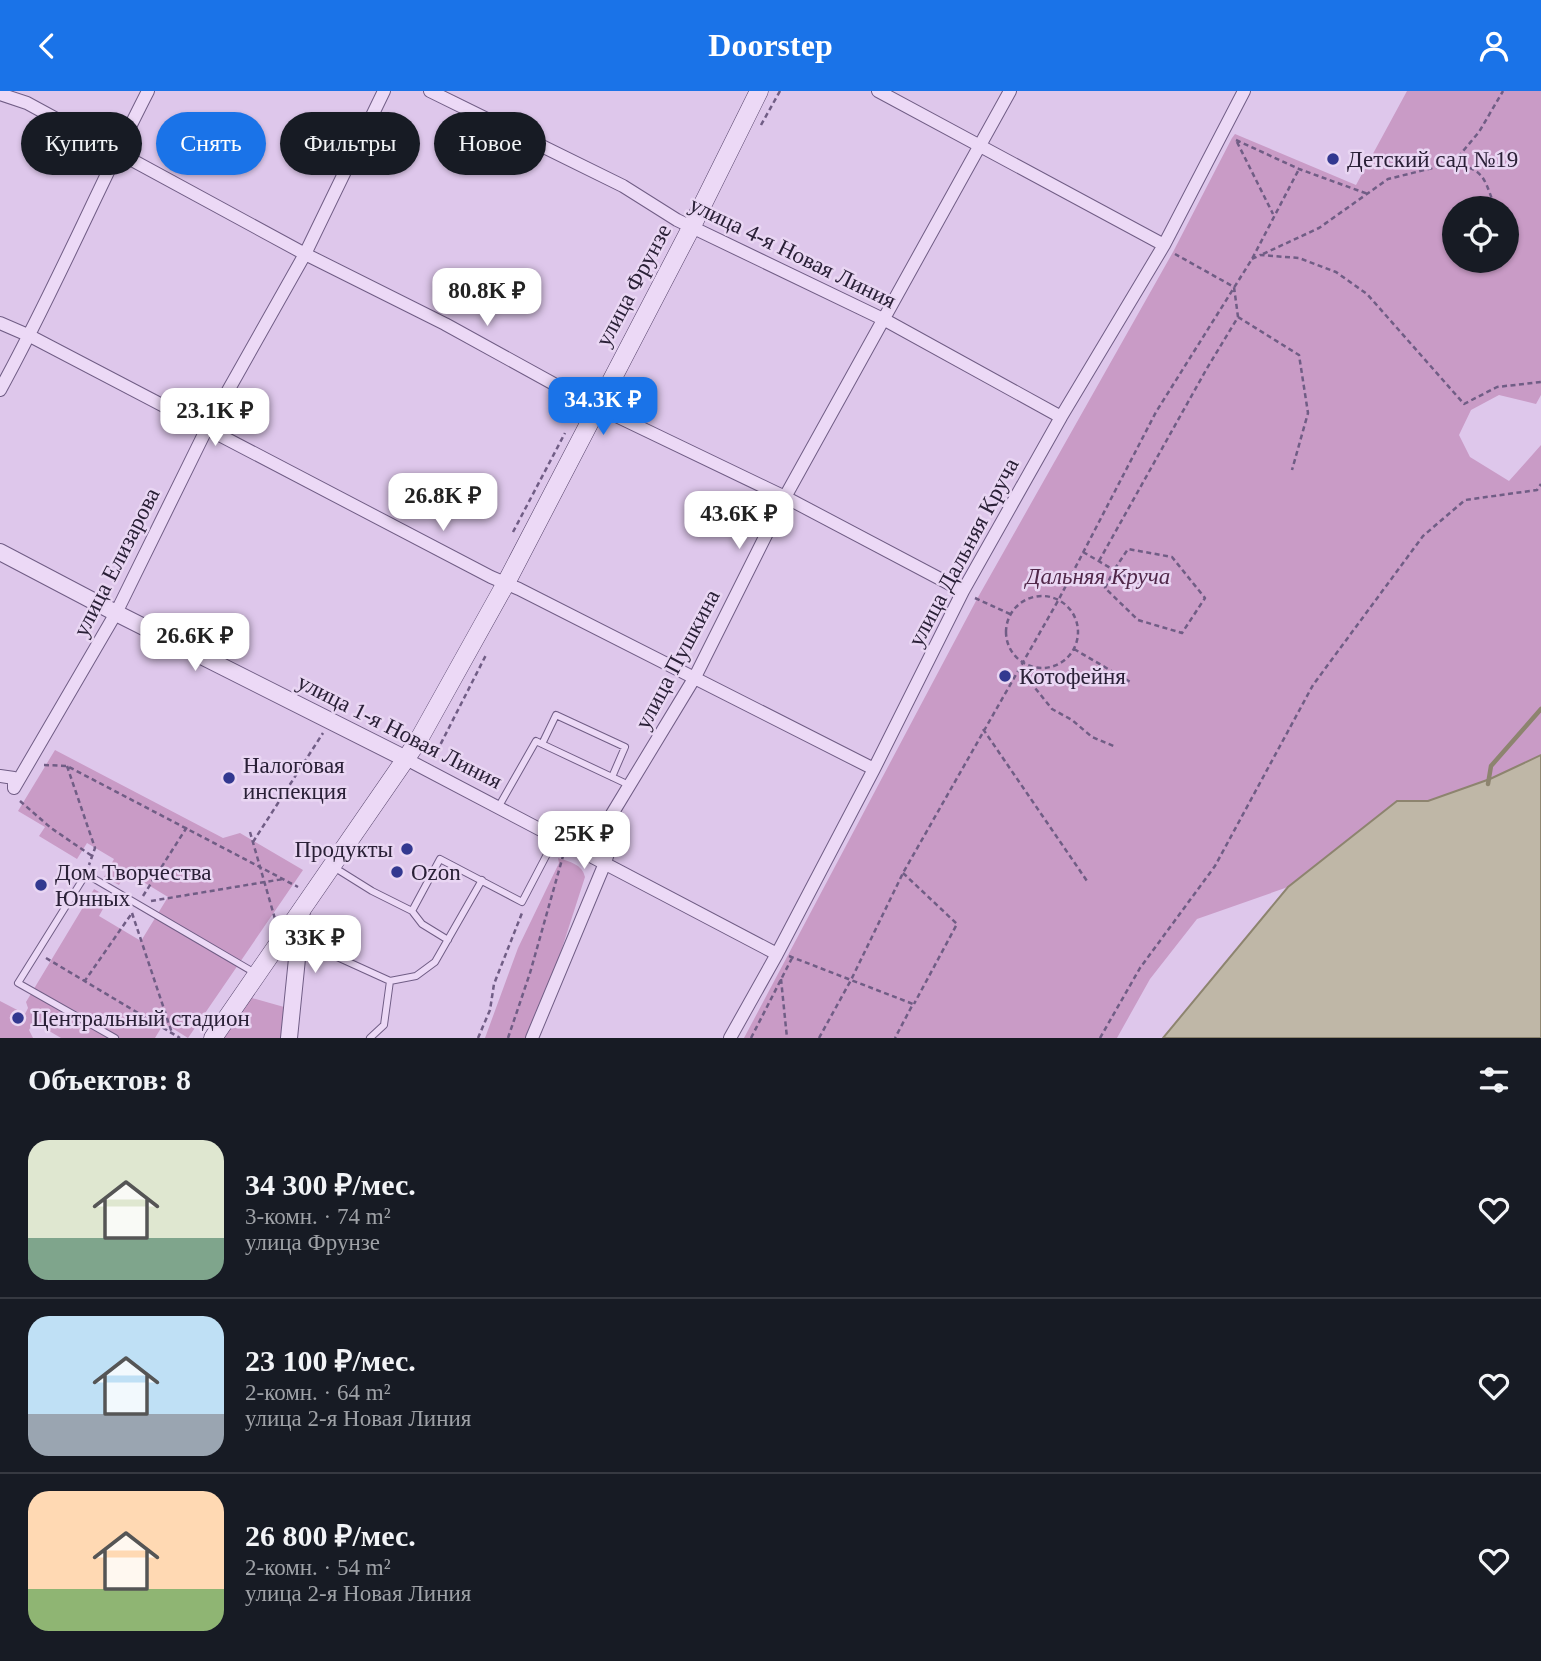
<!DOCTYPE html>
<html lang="ru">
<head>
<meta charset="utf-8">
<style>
	body { margin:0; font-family:"Times New Roman",serif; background:#242831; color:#f1f3f6; height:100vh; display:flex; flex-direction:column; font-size:26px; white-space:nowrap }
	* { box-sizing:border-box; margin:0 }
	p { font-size:23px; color:#9ea1a6 }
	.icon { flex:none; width:38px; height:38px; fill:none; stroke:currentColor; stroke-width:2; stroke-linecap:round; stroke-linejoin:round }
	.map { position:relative; height:947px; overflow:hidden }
	.panel { display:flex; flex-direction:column; background:#171b24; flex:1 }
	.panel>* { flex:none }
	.top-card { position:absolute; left:21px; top:21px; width:700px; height:63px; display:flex; gap:14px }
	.fabs { position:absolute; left:1442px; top:105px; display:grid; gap:14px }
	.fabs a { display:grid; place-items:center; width:77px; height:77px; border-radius:50%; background:#171b24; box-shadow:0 2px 5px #0004; font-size:35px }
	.price { position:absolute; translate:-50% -60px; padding:0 16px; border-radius:14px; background:#fff; color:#222; font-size:23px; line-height:46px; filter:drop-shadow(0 2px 4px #0008) }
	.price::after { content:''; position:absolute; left:50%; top:42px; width:21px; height:16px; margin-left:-10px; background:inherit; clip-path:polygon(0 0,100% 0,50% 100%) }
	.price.current { background:#1a73e8; color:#fff }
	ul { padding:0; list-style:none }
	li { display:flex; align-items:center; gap:21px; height:175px; padding:0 28px }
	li+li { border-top:2px solid #363941 }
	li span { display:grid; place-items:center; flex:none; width:196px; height:140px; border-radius:21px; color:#555 }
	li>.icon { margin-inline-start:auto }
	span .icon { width:84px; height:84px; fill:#fffc; stroke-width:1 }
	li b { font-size:30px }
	h2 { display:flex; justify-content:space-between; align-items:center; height:84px; padding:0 28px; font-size:30px }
	.chip { padding:0 24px; border-radius:32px; background:#171b24; box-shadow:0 2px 5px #0004; font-size:24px; line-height:63px }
	.chip.current { background:#1a73e8; color:#fff }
	header { display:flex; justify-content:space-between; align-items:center; height:91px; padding:0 28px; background:#1a73e8; color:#fff; font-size:32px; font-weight:700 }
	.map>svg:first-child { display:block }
	.green { fill:#c99bc6; fill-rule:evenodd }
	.water { fill:#bfb7a7; stroke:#8d846f; stroke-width:2 }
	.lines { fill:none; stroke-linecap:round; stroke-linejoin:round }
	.stream { stroke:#8d846f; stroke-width:4.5 }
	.service-casing { stroke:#705d85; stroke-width:8 }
	.minor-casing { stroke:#705d85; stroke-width:14 }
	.tertiary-casing { stroke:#705d85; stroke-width:18 }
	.secondary-casing { stroke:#524067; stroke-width:19 }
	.path { stroke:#705d85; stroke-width:2.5; stroke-dasharray:5 3.5; stroke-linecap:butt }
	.service { stroke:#ecd9f6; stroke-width:6 }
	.minor { stroke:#ecd9f6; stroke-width:12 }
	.tertiary { stroke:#ecd9f6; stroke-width:16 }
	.secondary { stroke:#ecd9f6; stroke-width:18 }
	.poi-dot { fill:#323890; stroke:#e9d6f3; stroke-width:2.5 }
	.labels { text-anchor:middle; stroke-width:5; stroke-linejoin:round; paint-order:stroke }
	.poi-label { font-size:23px; fill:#2a2037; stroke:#e9d6f3; text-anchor:start }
	.street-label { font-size:23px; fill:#2a2037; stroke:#e9d6f3 }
	.park-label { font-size:23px; font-style:italic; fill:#51284a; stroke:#e9d6f3 }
</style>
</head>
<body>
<header><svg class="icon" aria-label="back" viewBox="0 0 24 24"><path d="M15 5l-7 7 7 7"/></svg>Doorstep<svg class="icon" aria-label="person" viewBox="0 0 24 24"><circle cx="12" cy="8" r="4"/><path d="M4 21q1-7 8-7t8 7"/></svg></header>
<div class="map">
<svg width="1541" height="947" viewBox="0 0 1541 947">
	<rect width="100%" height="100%" fill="#dec7eb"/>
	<!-- green -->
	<path class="green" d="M1407,0H1541V304L1536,313L1499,304L1471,319L1459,344L1470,366L1509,390L1541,354V664L1490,688L1428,710H1397L1288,796L1197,828L1150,888L1117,947H744L977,508L1173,161L1232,47L1235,43L1356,94ZM1454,117H1507V170H1454Z
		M55,659L223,747L240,742L303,779L188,947L164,932L155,947H61L34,931L29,939L33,947H0V910L25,923L28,917L26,911L94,798L109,807L99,825L141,850L168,806L127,781L119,794L104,786L114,768L87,752L77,768L39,745L45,736L18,720Z
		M558,767C570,771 582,773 585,786L533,947H485L518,857L559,772Z
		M252,907L284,916L281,947H224Z"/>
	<!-- water -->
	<path class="water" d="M1541,664V947H1163L1288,796L1397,710H1428L1490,688Z"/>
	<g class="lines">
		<!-- stream -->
		<path class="stream" d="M1488,693L1491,675L1541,618"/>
		<defs>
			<path id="service" d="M612,686L625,656L556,624L542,653L629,694
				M499,715L536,650L542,653
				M332,775L372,800L412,820L440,768L522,811L556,746
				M412,820L422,833L448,849
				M300,852L324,860L390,890L416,885L435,871L482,789
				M115,947L18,892L86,783L255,882
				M370,947L384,934L390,890"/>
			<path id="minor" d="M430,0L623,95L677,129L885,229L1061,326
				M878,0L1164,154
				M0,3L27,12L305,163L445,233L583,309L785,406L963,500
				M0,232L30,245L491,486L519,498L874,678
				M0,299C54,201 97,99 148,0
				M406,668L777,863
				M0,685L14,687V697
				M14,697L116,522L207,337L305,163L384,0
				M532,947L605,772L611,752L612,723L695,586L785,406L1010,0
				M730,947L777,863L874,678L963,500L1061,326L1164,154L1244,0"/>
			<path id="tertiary" d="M0,461L116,522L406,668
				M289,947L302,818"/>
			<path id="secondary" d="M213,947L418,650L506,492L692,135L759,0"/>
		</defs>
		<!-- service casing -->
		<use href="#service" class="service-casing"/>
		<!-- minor casing -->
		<use href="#minor" class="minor-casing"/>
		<!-- tertiary casing -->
		<use href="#tertiary" class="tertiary-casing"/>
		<!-- secondary casing -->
		<use href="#secondary" class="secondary-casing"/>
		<!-- path -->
		<path class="path" d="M761,34L780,0
			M1236,49L1299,78L1368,103
			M1237,51L1273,123
			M1453,72C1482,79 1483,83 1493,111
			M1263,163L1319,137L1388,88L1453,72L1479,41L1503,0
			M1252,168L1260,164L1299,167L1336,181L1367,203L1464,313L1497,296L1541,291
			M1238,226L1299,264L1308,322L1292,379
			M513,441L565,342
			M1083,461L1114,479L1105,497L1138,529L1182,542L1205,507L1172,466L1128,458L1114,479L1140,493
			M1099,470L1206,279L1238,226L1234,196L1175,163
			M1006 541a36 36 0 1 1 72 0a36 36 0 1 1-72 0Z
			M975,507L1010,523
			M1074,558L1132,592
			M1032,576L1027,587L1052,618L1072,629L1092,646L1116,656
			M983,638L1087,790
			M433,668L487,562
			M44,674L67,675L298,796
			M67,675L95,757L89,774
			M20,710L51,737L92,765
			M250,741L275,828
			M253,751L323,642
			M903,782L957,833L914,913
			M143,805L187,736
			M151,810L283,788
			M132,822L172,942
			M789,865L913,913L895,947
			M46,867L180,947
			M781,888L787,947
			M84,891L132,822
			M478,947L490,919L494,893L522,822
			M508,947L530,882L563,765
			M751,947L792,867
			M819,947L851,889L903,782L1059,508L1156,321L1252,168L1299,78
			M1100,947L1140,877L1215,775L1313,594L1423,445L1465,409L1537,399L1541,393"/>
		<!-- service -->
		<use href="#service" class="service"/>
		<!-- minor -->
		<use href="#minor" class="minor"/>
		<!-- tertiary -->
		<use href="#tertiary" class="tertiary"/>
		<!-- secondary -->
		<use href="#secondary" class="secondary"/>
	</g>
	<!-- markers -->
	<g class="poi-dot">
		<circle cx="1333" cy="68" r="7"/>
		<circle cx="1005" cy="585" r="7"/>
		<circle cx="229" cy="687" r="7"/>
		<circle cx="407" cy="758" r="7"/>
		<circle cx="397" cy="781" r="7"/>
		<circle cx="41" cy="794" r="7"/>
		<circle cx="18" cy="927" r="7"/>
	</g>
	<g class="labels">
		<!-- poi labels -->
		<g class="poi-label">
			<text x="1347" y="76">Детский сад №19</text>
			<text x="1019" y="593">Котофейня</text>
			<text x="243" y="682">Налоговая<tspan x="243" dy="26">инспекция</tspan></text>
			<text x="393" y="766" text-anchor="end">Продукты</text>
			<text x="55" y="789">Дом Творчества<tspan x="55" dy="26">Юнных</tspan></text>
			<text x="411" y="789">Ozon</text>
			<text x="32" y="935">Центральный стадион</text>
		</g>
		<!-- street labels -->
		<g class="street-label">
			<text transform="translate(793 161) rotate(26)" y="8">улица 4-я Новая Линия</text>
			<text transform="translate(633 194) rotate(-62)" y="8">улица Фрунзе</text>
			<text transform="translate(963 461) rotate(-62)" y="8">улица Дальняя Круча</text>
			<text transform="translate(116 471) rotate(-63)" y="8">улица Елизарова</text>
			<text transform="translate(677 568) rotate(-62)" y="8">улица Пушкина</text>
			<text transform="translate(400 640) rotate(27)" y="8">улица 1-я Новая Линия</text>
		</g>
		<!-- park labels -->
		<g class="park-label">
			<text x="1098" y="493">Дальняя Круча</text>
		</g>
	</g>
</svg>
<div class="fabs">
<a><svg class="icon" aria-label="locate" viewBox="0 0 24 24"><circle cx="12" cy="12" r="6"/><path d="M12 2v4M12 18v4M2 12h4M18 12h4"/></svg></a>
</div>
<b class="price" style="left:487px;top:237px">80.8K ₽</b>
<b class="price current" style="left:603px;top:346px">34.3K ₽</b>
<b class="price" style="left:215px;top:357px">23.1K ₽</b>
<b class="price" style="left:443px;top:442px">26.8K ₽</b>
<b class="price" style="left:739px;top:460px">43.6K ₽</b>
<b class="price" style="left:195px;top:582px">26.6K ₽</b>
<b class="price" style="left:584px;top:780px">25K ₽</b>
<b class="price" style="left:315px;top:884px">33K ₽</b>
<div class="top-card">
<a class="chip">Купить</a>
<a class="chip current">Снять</a>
<a class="chip">Фильтры</a>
<a class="chip">Новое</a>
</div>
</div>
<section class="panel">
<h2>Объектов: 8<svg class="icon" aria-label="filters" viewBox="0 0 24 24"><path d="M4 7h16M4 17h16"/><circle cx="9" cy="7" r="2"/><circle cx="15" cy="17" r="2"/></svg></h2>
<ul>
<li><span style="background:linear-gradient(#dfe7d0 70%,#7fa58c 0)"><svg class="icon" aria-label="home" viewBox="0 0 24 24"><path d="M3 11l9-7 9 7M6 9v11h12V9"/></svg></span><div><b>34 300 ₽/мес.</b><p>3-комн. · 74 m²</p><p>улица Фрунзе</p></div><svg class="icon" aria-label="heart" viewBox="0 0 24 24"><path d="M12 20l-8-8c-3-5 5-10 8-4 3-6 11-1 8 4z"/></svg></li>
<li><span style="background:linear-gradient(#bfe0f5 70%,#9aa5b1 0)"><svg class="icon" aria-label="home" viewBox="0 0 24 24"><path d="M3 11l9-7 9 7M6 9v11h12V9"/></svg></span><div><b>23 100 ₽/мес.</b><p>2-комн. · 64 m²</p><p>улица 2-я Новая Линия</p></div><svg class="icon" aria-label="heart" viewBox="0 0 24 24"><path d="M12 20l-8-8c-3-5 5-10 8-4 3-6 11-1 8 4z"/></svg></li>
<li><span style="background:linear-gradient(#ffd9b3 70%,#8fb573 0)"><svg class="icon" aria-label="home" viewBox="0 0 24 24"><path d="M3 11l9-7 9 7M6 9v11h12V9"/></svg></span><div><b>26 800 ₽/мес.</b><p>2-комн. · 54 m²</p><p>улица 2-я Новая Линия</p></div><svg class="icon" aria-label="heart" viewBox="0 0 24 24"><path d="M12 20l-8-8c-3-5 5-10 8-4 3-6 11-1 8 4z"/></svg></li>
</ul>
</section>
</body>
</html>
